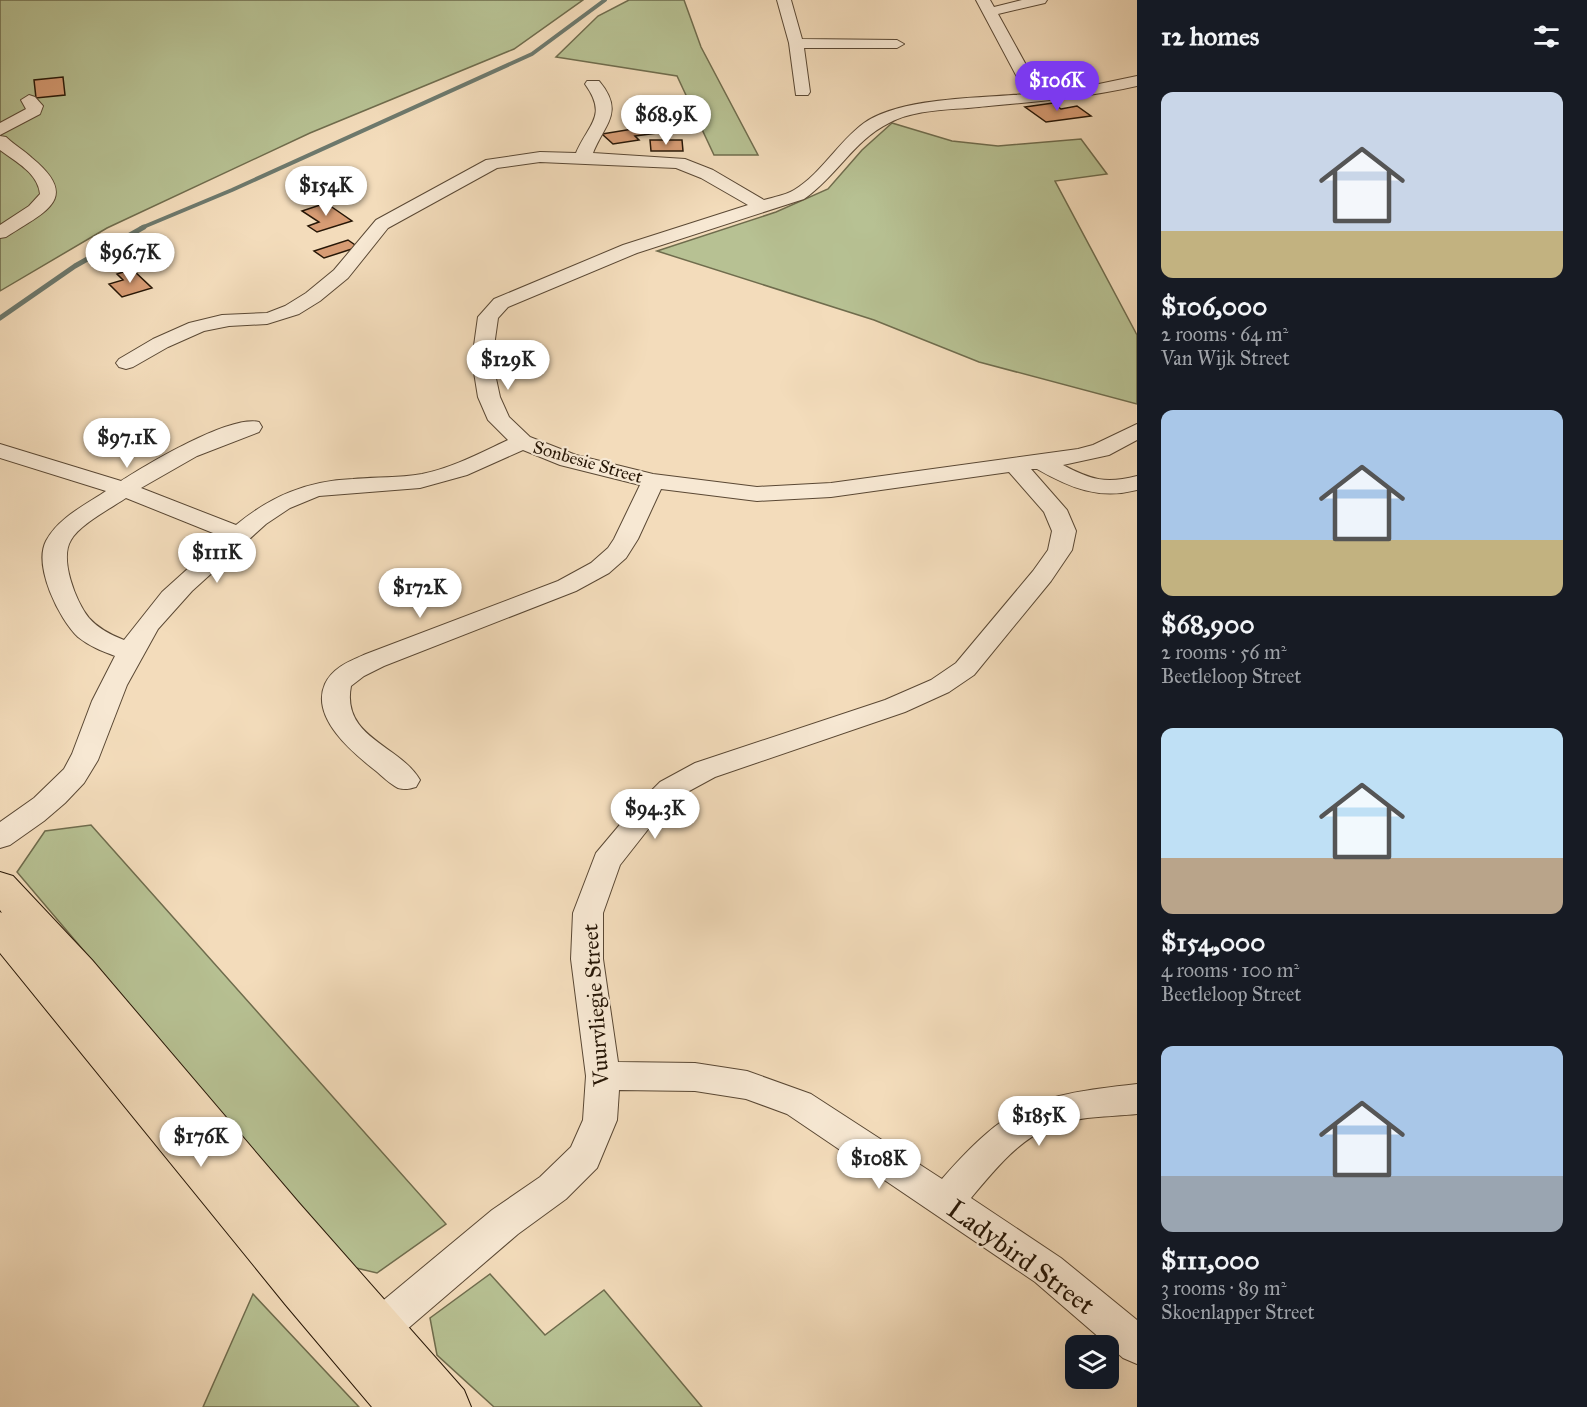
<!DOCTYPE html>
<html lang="en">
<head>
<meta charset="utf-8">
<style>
	body { margin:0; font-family:"IM FELL Great Primer",serif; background:#20242c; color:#f1f3f6; height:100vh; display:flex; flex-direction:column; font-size:22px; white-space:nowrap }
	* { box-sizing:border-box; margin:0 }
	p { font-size:20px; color:#9ea1a6 }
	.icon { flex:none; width:33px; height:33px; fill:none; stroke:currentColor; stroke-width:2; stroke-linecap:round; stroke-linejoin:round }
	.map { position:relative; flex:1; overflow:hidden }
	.sheet { display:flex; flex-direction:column; background:#171b24; width:450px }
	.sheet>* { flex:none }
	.tools { position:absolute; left:1065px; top:1335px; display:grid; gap:12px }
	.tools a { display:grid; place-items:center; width:54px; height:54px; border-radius:12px; background:#171b24; box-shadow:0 6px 24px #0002; font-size:30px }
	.price { position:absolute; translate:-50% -51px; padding:0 14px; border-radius:21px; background:#fff; color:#222; font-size:20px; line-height:39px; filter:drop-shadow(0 2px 3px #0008) }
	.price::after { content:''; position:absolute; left:50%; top:36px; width:18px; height:14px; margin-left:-9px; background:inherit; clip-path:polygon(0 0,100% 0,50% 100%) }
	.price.on { background:#7c3aed; color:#fff }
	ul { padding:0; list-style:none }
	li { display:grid; align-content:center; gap:12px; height:318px; padding:0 24px }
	li span { display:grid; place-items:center; height:186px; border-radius:12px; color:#555 }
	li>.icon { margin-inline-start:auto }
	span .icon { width:108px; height:108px; fill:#fffc; stroke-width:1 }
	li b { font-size:26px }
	h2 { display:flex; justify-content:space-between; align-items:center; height:72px; padding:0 24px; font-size:26px }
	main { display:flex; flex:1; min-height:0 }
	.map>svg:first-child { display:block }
	.green { fill:#b7c193; stroke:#6f6c4d; stroke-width:1.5 }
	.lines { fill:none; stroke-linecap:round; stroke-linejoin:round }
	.stream-far1 { stroke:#6d796d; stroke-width:4 }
	.stream { stroke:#6d796d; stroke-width:5 }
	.building { fill:#d79c74; stroke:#271707; stroke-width:1.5 }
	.minor-casing { stroke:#5a4834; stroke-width:2 }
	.major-casing { stroke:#271707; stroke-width:2 }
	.minor { fill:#f7e8d3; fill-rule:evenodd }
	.major { fill:#f3dcbb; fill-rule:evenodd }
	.labels { text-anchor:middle; stroke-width:4.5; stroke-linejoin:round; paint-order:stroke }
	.far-street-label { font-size:18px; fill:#271707; stroke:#f7e8d3 }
	.street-label { font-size:22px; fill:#271707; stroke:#f7e8d3 }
	.near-street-label { font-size:27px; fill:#271707; stroke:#f7e8d3 }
</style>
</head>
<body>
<main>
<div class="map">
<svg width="1137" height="1407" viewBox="0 0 1137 1407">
	<rect width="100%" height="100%" fill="#f3dcbb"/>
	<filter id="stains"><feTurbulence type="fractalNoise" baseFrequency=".00333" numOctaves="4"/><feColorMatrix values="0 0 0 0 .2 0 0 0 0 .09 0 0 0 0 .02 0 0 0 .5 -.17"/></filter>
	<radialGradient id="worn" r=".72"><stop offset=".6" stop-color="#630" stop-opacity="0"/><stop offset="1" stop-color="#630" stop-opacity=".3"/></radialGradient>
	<!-- green -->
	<path class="green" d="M0,0H583L514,49L310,133L107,228L0,291Z
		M629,0H684L701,47L758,155H714L677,76L556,57L598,16Z
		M892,123L952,141L998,146L1081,139L1107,174L1055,181L1137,335V404L979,362L874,320L657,251L776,212L828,189L862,150Z
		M91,825L446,1224L377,1273L352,1267L17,872L45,831Z
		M490,1274L545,1335L604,1290L702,1407H494L437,1355L430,1318Z
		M253,1294L359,1407H203Z"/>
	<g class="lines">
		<!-- stream-far1 -->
		<path class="stream-far1" d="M141,228L232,190L532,54L605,0"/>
		<!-- stream -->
		<path class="stream" d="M0,318L75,266L144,227"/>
	</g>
	<!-- building -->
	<path class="building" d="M63,77L65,95L36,98L34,80Z
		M1053,103L1061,109L1077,106L1091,116L1046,122L1025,107Z
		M651,126L658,133L635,136L639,140L613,144L602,134Z
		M650,140H682L683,151H651Z
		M326,203L352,221L317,232L308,226L319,222L302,211Z
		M348,240L358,247L324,258L314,251Z
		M132,269L152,288L122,297L109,284L123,280L117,274Z"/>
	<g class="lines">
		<defs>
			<path id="minor" d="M777,0H791L802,39L897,40L904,44L897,48H804L810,92L808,95H796L789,43Z
				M976,0H990L994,7L1022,0H1047L1045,3L998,14L1041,92L1094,85L1137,76V86C1085,98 1032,102 979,107C950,110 915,109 889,123C854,140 836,177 804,199L637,253L508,307L498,318L492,360L500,397L509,417L530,437L576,455L653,474L757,487L831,483L1078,449L1093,445L1137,424V440L1109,455L1063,465C1091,480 1106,484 1137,476V490C1099,500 1070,488 1037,469H1031L1067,510L1076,531L1072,550L1051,581L974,675L949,692L905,712L715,777L680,796L653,823L620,865L603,913V959L618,1062L695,1063L747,1071L811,1094L942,1179C1009,1102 1038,1095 1137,1084V1114C1109,1117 1076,1116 1050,1127C1017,1141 993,1172 971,1198L1061,1258L1137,1320V1364L1123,1358L1035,1282L787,1114L746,1099L695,1091L619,1090L617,1120L597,1168L566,1199L518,1234L384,1349L370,1355L356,1349L351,1336L356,1323L492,1210L540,1177L571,1147L583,1120L586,1076L571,959L573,913L596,853L633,809L660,782L695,763L885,700L931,680L956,663L1033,571L1048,550L1052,531L1044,512L1009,472L831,497L757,501L661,489L638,539L626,558L609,573L576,591L384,666L364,676L351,686C341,738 400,745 420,780L416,787C409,789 405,790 398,788C390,784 382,776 376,771C353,753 310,718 325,684C333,667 350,661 366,654L558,581L591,563L608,548L614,539L640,485L560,465L523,450L467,475L420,488L319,496L290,508L266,524L192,591L158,629L127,685L98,760L84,783L65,803L44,821L10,845L0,848V822L34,798L64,769L72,754L92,701L115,656C102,651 89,646 78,637C59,619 33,566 46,541C58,518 85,505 106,491L0,458V444L121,481C148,464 229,415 259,422L262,427L259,432L197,456L141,488L236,525C271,496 307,481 353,479C376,477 399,478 422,474C452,468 480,453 508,440L488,420L478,397L472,360L478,317L494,299L623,245L748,205L701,178L676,168L540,162L497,168L388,228L348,278L320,301L299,314L267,324L229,326L204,331L168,347L133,367L126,369L119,367L116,363L119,359L153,339L189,323L222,315L267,313L285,306L306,293L334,270L376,220L486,160L540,152L576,153C589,123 608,116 585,84L587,81H599C625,112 605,123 593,153L685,159L713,170L764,200C774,197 786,195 794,190C822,173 838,142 864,123C901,97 981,98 1026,94ZM126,498L223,537L162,592L124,640C111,635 99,629 89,618C76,602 59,559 71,540C79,525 111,508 126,498Z
				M29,95L35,97L43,106L40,114L0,135V123L26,109L21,100Z
				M0,136L6,137C14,145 24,150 32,158C82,199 44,212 6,237L0,238V225L29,206L40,194C38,173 16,162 0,150Z"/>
			<path id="major" d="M0,872L13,876L92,960L299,1203L464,1390L471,1407H372L285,1304L0,953V912L2,913L0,910Z"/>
		</defs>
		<!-- minor casing -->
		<use href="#minor" class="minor-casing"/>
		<!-- major casing -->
		<use href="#major" class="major-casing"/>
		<!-- minor -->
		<use href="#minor" class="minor"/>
		<!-- major -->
		<use href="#major" class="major"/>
	</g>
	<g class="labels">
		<!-- far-street labels -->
		<g class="far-street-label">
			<text transform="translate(588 462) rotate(16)" y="6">Sonbesie Street</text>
		</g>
		<!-- street labels -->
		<g class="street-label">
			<text transform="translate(595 1005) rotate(-94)" y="8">Vuurvliegie Street</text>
		</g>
		<!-- near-street labels -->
		<g class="near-street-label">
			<text transform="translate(1021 1257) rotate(36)" y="9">Ladybird Street</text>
		</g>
	</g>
	<rect width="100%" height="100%" filter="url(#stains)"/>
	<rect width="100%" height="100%" fill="url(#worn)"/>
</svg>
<div class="tools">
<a><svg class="icon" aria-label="layers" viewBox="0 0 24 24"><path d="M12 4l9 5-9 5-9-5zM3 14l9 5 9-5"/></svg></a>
</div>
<b class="price on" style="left:1057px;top:112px">$106K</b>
<b class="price" style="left:666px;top:146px">$68.9K</b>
<b class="price" style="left:326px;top:217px">$154K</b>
<b class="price" style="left:130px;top:284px">$96.7K</b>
<b class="price" style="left:508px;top:391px">$129K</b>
<b class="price" style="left:127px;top:469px">$97.1K</b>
<b class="price" style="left:217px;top:584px">$111K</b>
<b class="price" style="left:420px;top:619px">$172K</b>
<b class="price" style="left:655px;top:840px">$94.3K</b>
<b class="price" style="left:1039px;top:1147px">$185K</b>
<b class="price" style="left:201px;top:1168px">$176K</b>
<b class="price" style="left:879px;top:1190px">$108K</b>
</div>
<section class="sheet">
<h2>12 homes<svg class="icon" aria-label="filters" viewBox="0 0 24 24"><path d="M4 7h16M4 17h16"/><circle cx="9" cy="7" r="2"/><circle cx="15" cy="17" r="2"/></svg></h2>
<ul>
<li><span style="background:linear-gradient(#c9d6e8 75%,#c2b280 0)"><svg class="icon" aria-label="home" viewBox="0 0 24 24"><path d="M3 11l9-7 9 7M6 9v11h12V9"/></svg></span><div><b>$106,000</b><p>2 rooms · 64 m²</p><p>Van Wijk Street</p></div></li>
<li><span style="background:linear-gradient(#a9c7e8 70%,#c2b280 0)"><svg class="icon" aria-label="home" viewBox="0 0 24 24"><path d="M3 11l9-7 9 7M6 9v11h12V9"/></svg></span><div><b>$68,900</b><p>2 rooms · 56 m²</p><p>Beetleloop Street</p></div></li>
<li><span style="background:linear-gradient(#bfe0f5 70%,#b9a48a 0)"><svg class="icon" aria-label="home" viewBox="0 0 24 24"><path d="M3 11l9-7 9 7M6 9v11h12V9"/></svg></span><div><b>$154,000</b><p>4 rooms · 100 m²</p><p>Beetleloop Street</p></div></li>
<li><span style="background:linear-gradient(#a9c7e8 70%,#9aa5b1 0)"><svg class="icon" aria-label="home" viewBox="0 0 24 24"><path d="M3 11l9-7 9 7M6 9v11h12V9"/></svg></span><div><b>$111,000</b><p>3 rooms · 89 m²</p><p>Skoenlapper Street</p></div></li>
</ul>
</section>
</main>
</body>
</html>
